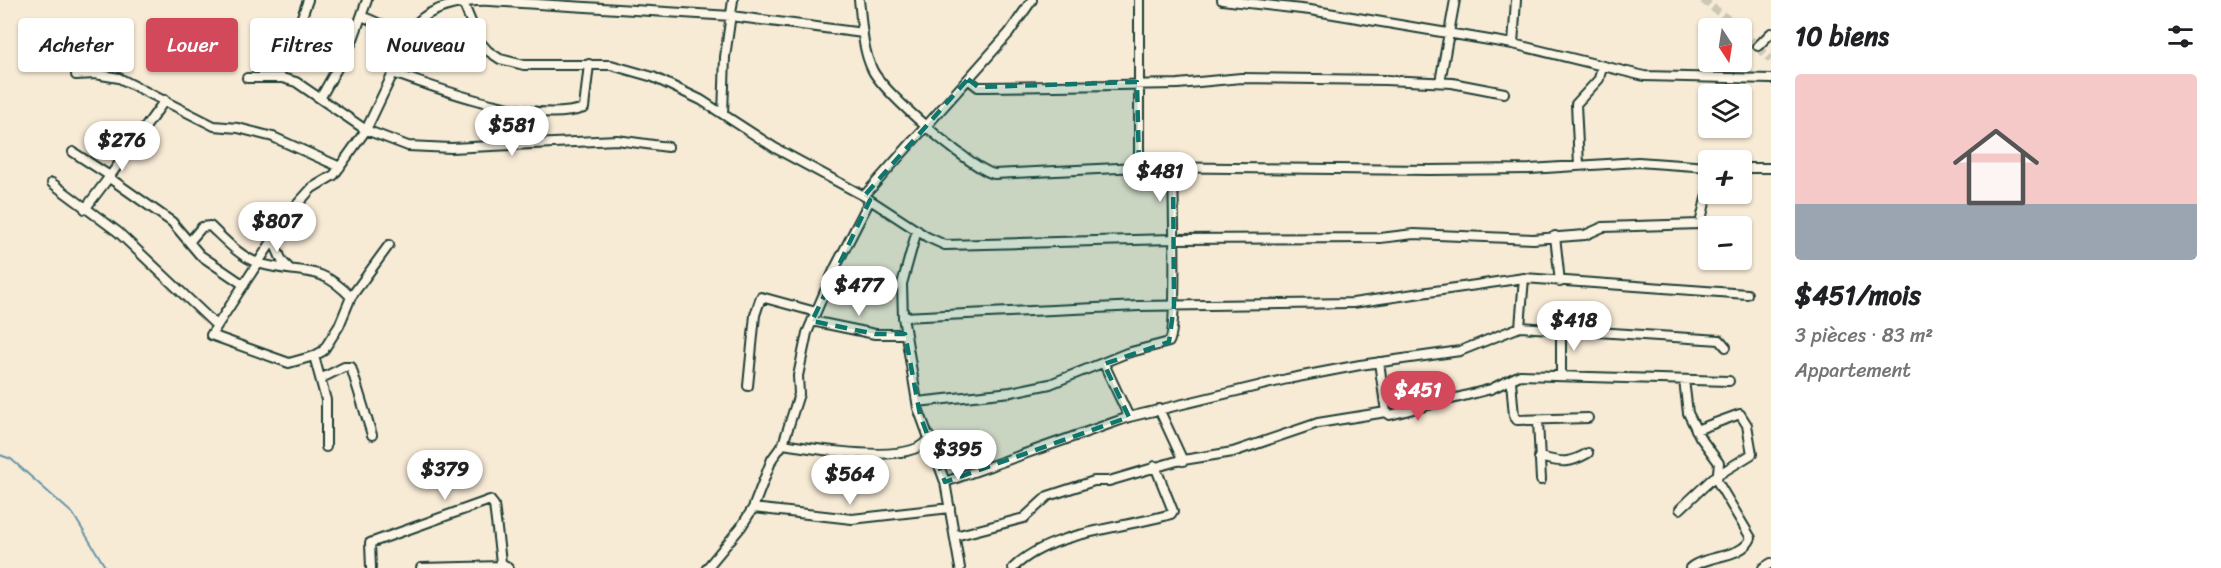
<!DOCTYPE html>
<html lang="fr">
<head>
<meta charset="utf-8">
<style>
	body { margin:0; font-family:Sriracha,sans-serif; background:#f6f6f6; color:#202124; height:100vh; display:flex; flex-direction:column; font-size:22px; white-space:nowrap }
	* { box-sizing:border-box; margin:0 }
	p { font-size:20px; color:#757577 }
	.icon { flex:none; width:33px; height:33px; fill:none; stroke:currentColor; stroke-width:2; stroke-linecap:round; stroke-linejoin:round }
	.map { position:relative; flex:1; overflow:hidden }
	.side { display:flex; flex-direction:column; background:#fff; width:450px }
	.side>* { flex:none }
	.hud { position:absolute; left:18px; top:18px; width:570px; height:54px; display:flex; gap:12px }
	.needle { width:39px; rotate:168deg }
	.buttons { position:absolute; left:1698px; top:18px; display:grid; gap:12px }
	.buttons a { display:grid; place-items:center; width:54px; height:54px; border-radius:6px; background:#fff; box-shadow:0 2px 4px #0004; font-size:30px }
	.price { position:absolute; translate:-50% -51px; padding:0 14px; border-radius:21px; background:#fff; color:#222; font-size:20px; line-height:39px; filter:drop-shadow(0 2px 3px #0008) }
	.price::after { content:''; position:absolute; left:50%; top:36px; width:18px; height:14px; margin-left:-9px; background:inherit; clip-path:polygon(0 0,100% 0,50% 100%) }
	.price.current { background:#d1495b; color:#fff }
	ul { padding:0; list-style:none }
	li { display:grid; align-content:center; gap:12px; height:318px; padding:0 24px }
	li+li { border-top:2px solid #e0e0e0 }
	li span { display:grid; place-items:center; height:186px; border-radius:6px; color:#555 }
	li>.icon { margin-inline-start:auto }
	span .icon { width:108px; height:108px; fill:#fffc; stroke-width:1 }
	li b { font-size:26px }
	h2 { display:flex; justify-content:space-between; align-items:center; height:72px; padding:0 24px; font-size:26px }
	.pill { padding:0 21px; border-radius:6px; background:#fff; box-shadow:0 2px 4px #0004; font-size:21px; line-height:54px }
	.pill.current { background:#d1495b; color:#fff }
	main { display:flex; flex:1; min-height:0 }
	.map>svg:first-child { display:block }
	.lines { fill:none; stroke-linecap:round; stroke-linejoin:round }
	.stream { stroke:#6796a9; stroke-width:2 }
	.street-tunnel { stroke:#cdc8b6; stroke-width:8; stroke-dasharray:8 4; stroke-linecap:butt }
	.street-casing { stroke:#1f3d34; stroke-width:12 }
	.street { stroke:#fcf5e5; stroke-width:8 }
	.marked { fill:#0f766e; fill-opacity:0.2; stroke:#0f766e; stroke-width:4.5; stroke-dasharray:12 8; stroke-linejoin:round }
</style>
</head>
<body>
<main>
<div class="map">
<svg width="1771" height="568" viewBox="0 0 1771 568">
	<rect width="100%" height="100%" fill="#f8ebd6"/>
	<filter id="ink" filterUnits="userSpaceOnUse"><feTurbulence type="fractalNoise" baseFrequency=".0167" numOctaves="2"/><feDisplacementMap in="SourceGraphic" scale="12" xChannelSelector="R" yChannelSelector="G"/><feConvolveMatrix kernelMatrix="1 2 1 2 8 2 1 2 1" color-interpolation-filters="sRGB"/></filter>
	<g filter="url(#ink)">
		<g class="lines">
			<!-- stream -->
			<path class="stream" d="M0,455L11,459L73,514L106,568"/>
			<!-- street-tunnel -->
			<path class="street-tunnel" d="M1703,0L1739,28
				M1742,31L1771,60"/>
			<defs>
				<path id="street" d="M462,0L479,41L488,51L500,59L524,65H611L653,77L701,100L775,148L864,196L927,237L945,245L1172,239L1380,238L1414,234L1533,239L1585,235L1603,227L1700,224L1708,190
					M859,0C862,23 862,48 872,69C882,92 970,168 994,174L1139,167L1430,170L1530,169L1638,162L1708,167
					M1222,0L1310,10L1513,44L1644,76L1771,79
					M362,16L409,37
					M296,33L308,0
					M1513,44L1516,0
					M1758,46L1771,33
					M393,73C443,90 533,125 584,108L589,64
					M76,75L95,74L119,78L214,126L238,128L273,137L340,167
					M247,78H282L296,82L366,130L408,146L451,148L617,140L668,147
					M968,79L978,87H986L1178,84L1241,78L1385,80L1452,83L1504,93
					M1440,82L1455,0
					M321,97L352,42L367,0
					M165,100L110,176L111,179L172,222L200,255L244,285
					M723,114L725,57L733,0
					M73,152L110,176L85,209
					M1579,165L1576,104L1599,79L1602,66
					M1139,167V0
					M1742,168H1771
					M52,183L118,232L217,326
					M864,196L1009,33L1032,0
					M917,230L902,284L903,317L918,408L945,482L960,568
					M1555,236L1560,282
					M273,240L282,261L289,268
					M190,241L202,227L210,226C224,239 239,256 258,263C299,276 317,261 351,297
					M389,245L351,297L339,326L323,351L314,356L289,363L211,335L293,209L312,188L334,175L366,130L417,23C432,6 468,0 490,1L731,16L863,33
					M1524,278L1520,327L1720,340L1726,347
					M903,317L1139,306L1353,303L1524,278L1747,294
					M812,321L875,334H905
					M314,356L326,400V447
					M1379,362L1386,412L1390,415L1491,389L1520,375L1729,381
					M1104,364L1129,417
					M1561,375V329
					M322,378L344,367H351L372,435
					M1684,380L1688,413L1700,437L1719,463L1717,481L1751,538C1742,559 1707,554 1690,568
					M1511,381L1514,416L1517,420L1588,418
					M748,386L755,315L761,297L816,312
					M917,402L1011,392L1050,384L1127,353L1169,342C1178,332 1173,192 1173,168
					M1159,409L1183,461
					M1538,421L1541,480
					M783,444C810,448 919,468 929,436
					M1539,457C1561,462 1567,465 1588,453
					M945,482L1129,417L1287,379L1360,365L1460,351L1520,327
					M753,508L852,519L950,508
					M1680,509L1713,478L1752,454L1747,425L1740,414L1696,430
					M955,536L1024,518L1048,496L1094,481H1109L1177,461L1233,452L1318,423L1386,412
					M371,568L370,543L490,500L494,505L501,562L508,568
					M421,568L503,566
					M707,568L741,527L753,508L772,459L783,444L799,394L798,376L807,333L834,270L870,200
					M1013,568C1050,531 1122,529 1171,514L1173,511L1155,466
					M1763,568L1771,563"/>
			</defs>
			<!-- street casing -->
			<use href="#street" class="street-casing"/>
			<!-- street -->
			<use href="#street" class="street"/>
		</g>
	</g>
	<!-- marked area -->
	<path class="marked" d="M968,79L978,87L1137,82L1139,167L1173,168L1174,306L1169,342L1104,364L1129,417L945,482L920,415L905,334H875L812,321L870,200L864,196Z"/>
</svg>
<div class="buttons">
<a><svg class="needle" viewBox="-14 -14 28 28"><path d="M0-13l5 13h-10z" fill="#e53935"/><path d="M0 13l5-13h-10z" fill="#757577"/></svg></a>
<a><svg class="icon" aria-label="layers" viewBox="0 0 24 24"><path d="M12 4l9 5-9 5-9-5zM3 14l9 5 9-5"/></svg></a>
<a>+</a>
<a>−</a>
</div>
<b class="price" style="left:512px;top:157px">$581</b>
<b class="price" style="left:122px;top:172px">$276</b>
<b class="price" style="left:1160px;top:203px">$481</b>
<b class="price" style="left:277px;top:253px">$807</b>
<b class="price" style="left:859px;top:317px">$477</b>
<b class="price" style="left:1574px;top:352px">$418</b>
<b class="price current" style="left:1418px;top:422px">$451</b>
<b class="price" style="left:958px;top:481px">$395</b>
<b class="price" style="left:445px;top:501px">$379</b>
<b class="price" style="left:850px;top:506px">$564</b>
<div class="hud">
<a class="pill">Acheter</a>
<a class="pill current">Louer</a>
<a class="pill">Filtres</a>
<a class="pill">Nouveau</a>
</div>
</div>
<section class="side">
<h2>10 biens<svg class="icon" aria-label="filters" viewBox="0 0 24 24"><path d="M4 7h16M4 17h16"/><circle cx="9" cy="7" r="2"/><circle cx="15" cy="17" r="2"/></svg></h2>
<ul>
<li><span style="background:linear-gradient(#f6c9c9 70%,#9aa5b1 0)"><svg class="icon" aria-label="home" viewBox="0 0 24 24"><path d="M3 11l9-7 9 7M6 9v11h12V9"/></svg></span><div><b>$451/mois</b><p>3 pièces · 83 m²</p><p>Appartement</p></div></li>
</ul>
</section>
</main>
</body>
</html>
